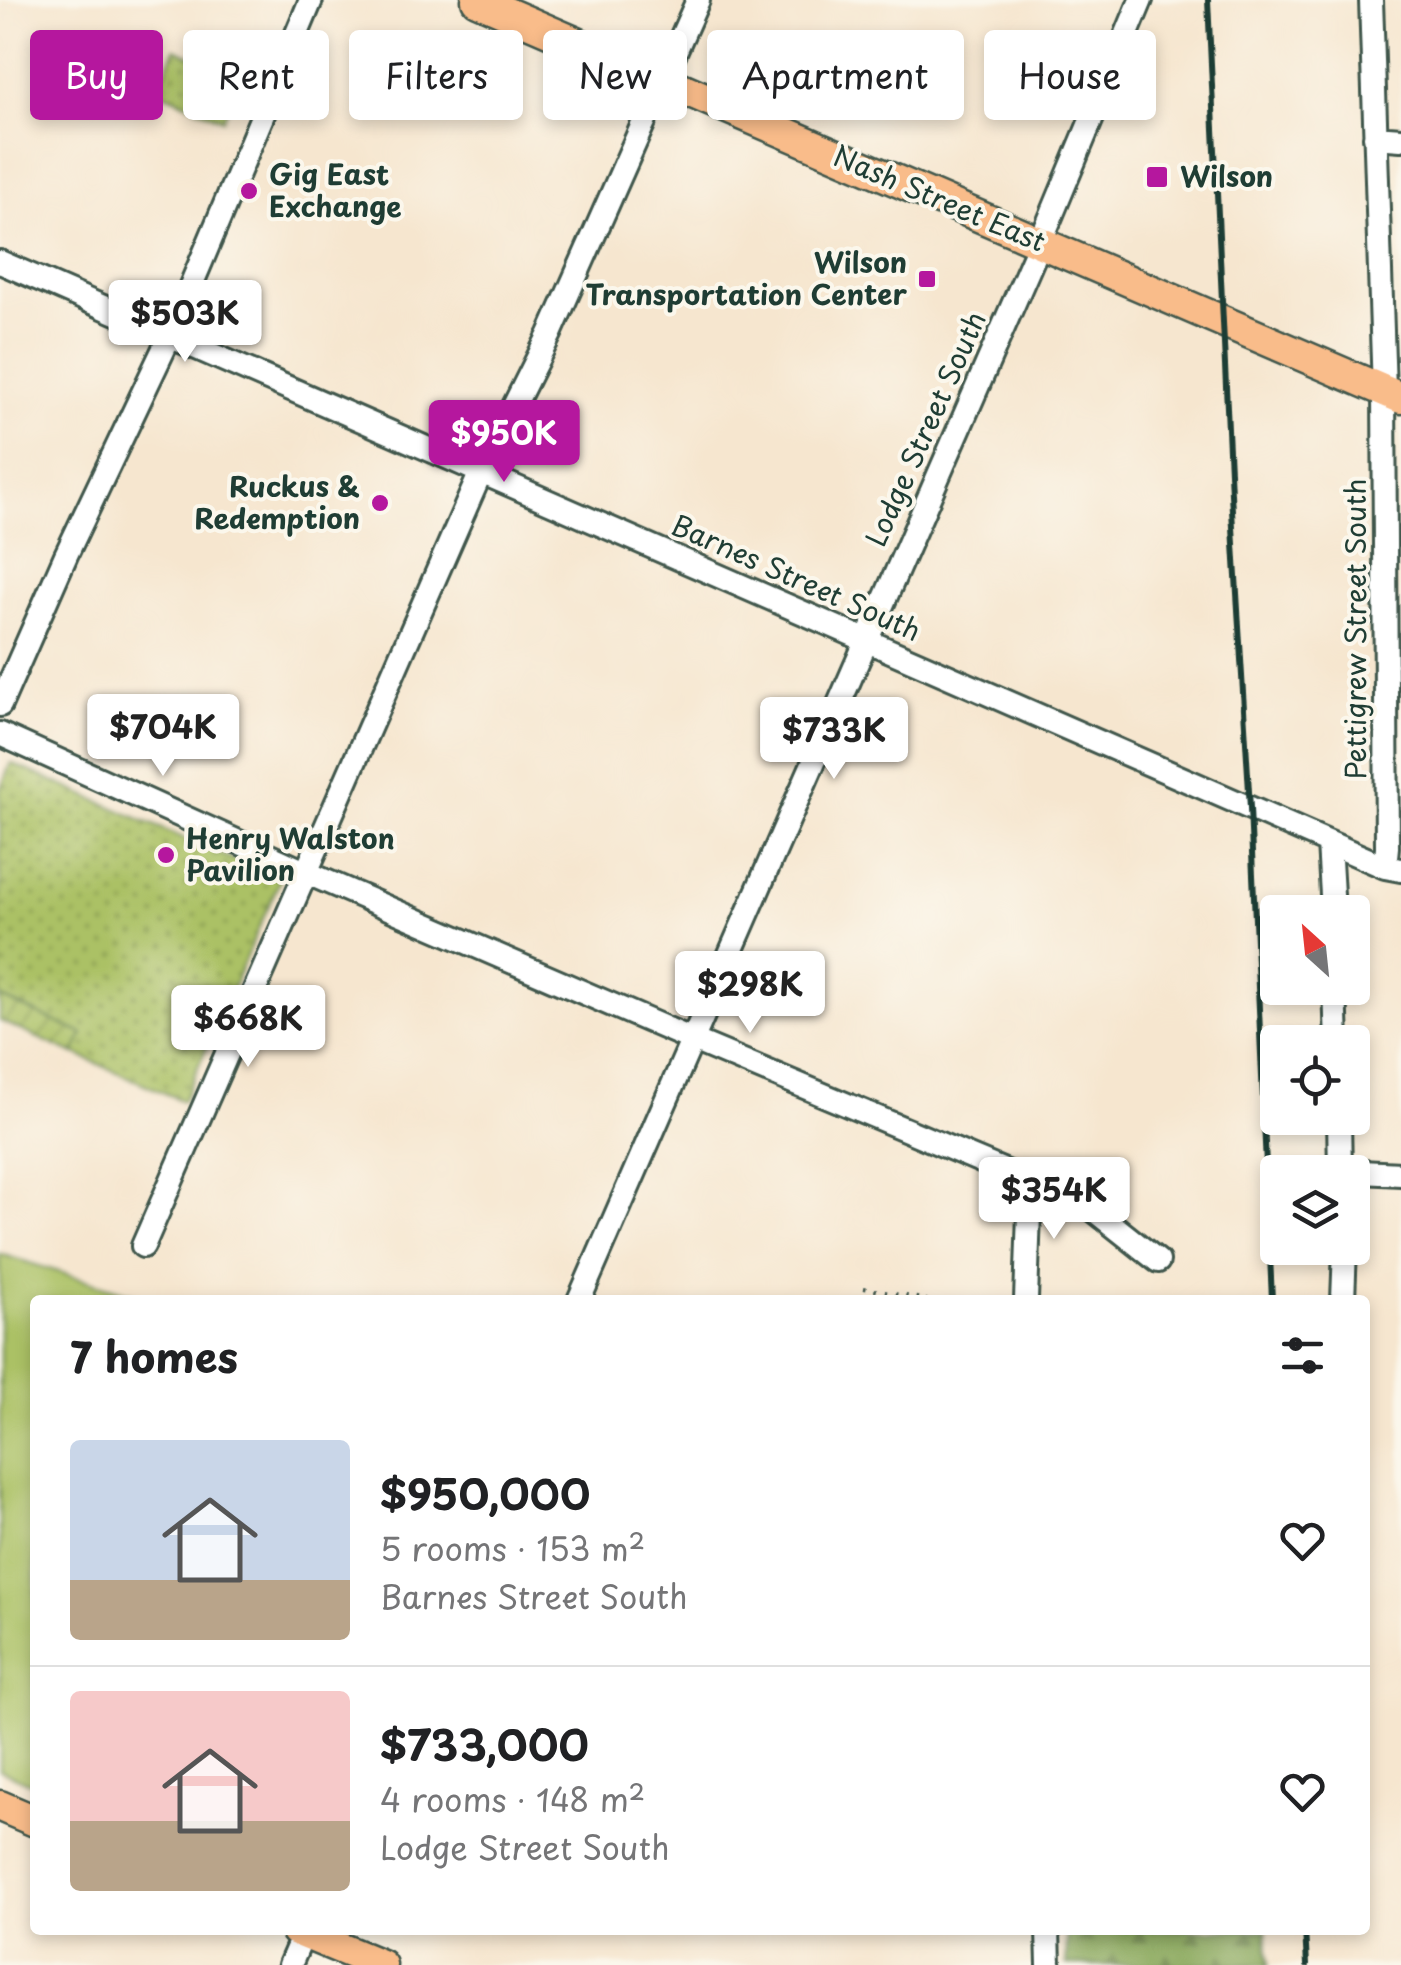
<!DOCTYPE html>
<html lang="en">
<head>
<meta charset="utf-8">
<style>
	body { margin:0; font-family:"Playpen Sans",sans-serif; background:#f6f6f6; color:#202124; height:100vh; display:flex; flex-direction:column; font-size:38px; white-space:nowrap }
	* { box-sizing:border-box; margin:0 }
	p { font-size:32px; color:#757577 }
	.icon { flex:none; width:55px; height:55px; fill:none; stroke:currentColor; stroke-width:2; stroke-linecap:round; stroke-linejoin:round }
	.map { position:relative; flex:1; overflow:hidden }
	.panel { position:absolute; left:30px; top:1295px; width:1340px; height:640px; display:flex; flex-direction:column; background:#fff; border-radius:10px; box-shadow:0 5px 15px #0003 }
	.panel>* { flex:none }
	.guide { position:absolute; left:30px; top:30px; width:1342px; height:90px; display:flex; gap:20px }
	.needle { width:65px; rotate:333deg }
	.controls { position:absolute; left:1260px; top:895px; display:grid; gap:20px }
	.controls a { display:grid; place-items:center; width:110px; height:110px; border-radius:10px; background:#fff; box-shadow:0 5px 15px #0003; font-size:50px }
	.price { position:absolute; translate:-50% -85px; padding:0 22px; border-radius:10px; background:#fff; color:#222; font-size:32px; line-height:65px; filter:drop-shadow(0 2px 5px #0008) }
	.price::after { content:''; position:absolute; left:50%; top:60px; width:30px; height:22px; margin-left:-15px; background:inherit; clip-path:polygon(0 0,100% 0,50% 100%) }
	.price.active { background:#b5179e; color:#fff }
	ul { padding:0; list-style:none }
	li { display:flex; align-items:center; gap:30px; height:250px; padding:0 40px }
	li+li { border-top:2px solid #e0e0e0 }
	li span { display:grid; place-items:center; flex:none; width:280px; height:200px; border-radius:10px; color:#555 }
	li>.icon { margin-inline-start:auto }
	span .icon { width:120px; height:120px; fill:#fffc; stroke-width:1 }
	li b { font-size:42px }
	h2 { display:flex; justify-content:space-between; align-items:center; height:120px; padding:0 40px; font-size:42px }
	.tag { padding:0 35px; border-radius:10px; background:#fff; box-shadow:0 5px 15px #0003; font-size:35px; line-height:90px }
	.tag.active { background:#b5179e; color:#fff }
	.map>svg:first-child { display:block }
	.grass { fill:url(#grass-dots); stroke:#657f4c; stroke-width:2.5 }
	.forest { fill:url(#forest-firs); stroke:#547247; stroke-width:2.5 }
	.garden { fill:url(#garden-furrows); stroke:#657f4c; stroke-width:2.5 }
	.pitch { fill:#abc165; stroke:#657f4c; stroke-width:2.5 }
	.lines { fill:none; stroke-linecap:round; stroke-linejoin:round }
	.minor-casing { stroke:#3f564b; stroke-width:28 }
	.major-casing { stroke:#3f564b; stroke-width:35 }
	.path { stroke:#3f564b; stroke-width:4; stroke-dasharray:2.5 8; stroke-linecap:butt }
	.minor { stroke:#fff; stroke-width:22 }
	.major { stroke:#f9bc8a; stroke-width:30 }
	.rail { stroke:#1f3d34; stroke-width:6 }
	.poi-dot { fill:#b5179e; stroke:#fbf7ec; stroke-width:4 }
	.labels { text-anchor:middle; stroke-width:8; stroke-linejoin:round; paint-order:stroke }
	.poi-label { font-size:28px; font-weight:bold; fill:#1f3d34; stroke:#fbf7ec; text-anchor:start }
	.street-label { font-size:28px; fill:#1f3d34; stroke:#fbf7ec }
</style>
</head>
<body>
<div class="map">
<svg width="1401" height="1965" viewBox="0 0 1401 1965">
	<defs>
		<pattern id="grass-dots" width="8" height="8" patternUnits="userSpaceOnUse" patternTransform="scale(2.5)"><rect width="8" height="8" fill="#abc165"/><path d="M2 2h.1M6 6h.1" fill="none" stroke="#8b9e54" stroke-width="1.8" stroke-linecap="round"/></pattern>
		<pattern id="forest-firs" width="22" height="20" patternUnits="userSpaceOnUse" patternTransform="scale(2.5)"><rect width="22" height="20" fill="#88a75a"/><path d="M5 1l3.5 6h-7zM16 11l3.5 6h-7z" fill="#6f894b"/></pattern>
		<pattern id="garden-furrows" width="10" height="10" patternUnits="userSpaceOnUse" patternTransform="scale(2.5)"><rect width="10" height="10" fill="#abc165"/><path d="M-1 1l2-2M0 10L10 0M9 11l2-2" fill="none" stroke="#8b9e54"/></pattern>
	</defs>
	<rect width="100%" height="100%" fill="#fbf7ec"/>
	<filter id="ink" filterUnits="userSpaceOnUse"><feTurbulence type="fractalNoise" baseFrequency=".01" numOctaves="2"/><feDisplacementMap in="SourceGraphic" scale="20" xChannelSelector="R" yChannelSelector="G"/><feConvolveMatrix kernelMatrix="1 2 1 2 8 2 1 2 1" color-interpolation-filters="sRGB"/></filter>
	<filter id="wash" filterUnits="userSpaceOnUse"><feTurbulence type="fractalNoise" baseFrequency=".0048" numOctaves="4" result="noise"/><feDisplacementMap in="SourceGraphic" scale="40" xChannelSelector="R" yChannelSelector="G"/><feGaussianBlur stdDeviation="2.25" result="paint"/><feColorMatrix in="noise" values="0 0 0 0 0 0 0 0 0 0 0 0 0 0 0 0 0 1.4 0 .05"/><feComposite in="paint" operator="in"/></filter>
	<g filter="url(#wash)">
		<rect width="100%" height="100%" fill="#f6e6cf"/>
		<!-- grass -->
		<path class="grass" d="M175,49L242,78L223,119L157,90Z
			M11,763L280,880L183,1101L0,1021V789Z"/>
		<!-- forest -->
		<path class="forest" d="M1067,1930H1266L1269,1965H1066Z"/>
		<!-- garden -->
		<path class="garden" d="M0,997L83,1034L74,1054L0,1021Z"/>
		<!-- pitch -->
		<path class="pitch" d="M0,1254L151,1300H35V1785L0,1770Z"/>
	</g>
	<g filter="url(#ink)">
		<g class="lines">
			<defs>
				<path id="minor" d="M1371,0L1384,391L1387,847L1385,867
					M1375,137L1401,139
					M0,262L1250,808L1385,867L1401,870
					M0,705L66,555L169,338L311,0
					M0,734L305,872L693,1040L1090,1207L1158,1261
					M1329,843L1333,912
					M1335,988L1337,1042
					M1339,1118L1340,1172
					M1340,1171L1401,1174
					M143,1246L481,472L550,334L698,0
					M579,1300L1040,243L1141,0
					M1026,1300L1030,1183
					M1343,1300L1345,1248
					M1048,1930L1049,1965
					M290,1965L305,1930"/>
				<path id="major" d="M477,0L1401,398
					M0,1806L35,1821
					M296,1930L381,1965"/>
			</defs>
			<!-- minor casing -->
			<use href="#minor" class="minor-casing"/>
			<!-- major casing -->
			<use href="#major" class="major-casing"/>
			<!-- path -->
			<path class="path" d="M864,1288L927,1300"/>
			<!-- minor -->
			<use href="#minor" class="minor"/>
			<!-- major -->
			<use href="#major" class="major"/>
			<!-- rail -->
			<path class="rail" d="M1208,0L1231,494L1250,808L1272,1300
				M1305,1930L1307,1965"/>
		</g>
	</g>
	<!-- markers -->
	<g class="poi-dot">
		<rect x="1145" y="165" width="24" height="24" rx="5"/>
		<circle cx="249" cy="191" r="10"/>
		<rect x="917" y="269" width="20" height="20" rx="5"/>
		<circle cx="380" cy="503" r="10"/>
		<circle cx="166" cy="855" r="10"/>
	</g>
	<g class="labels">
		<!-- poi labels -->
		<g class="poi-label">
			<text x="269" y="185">Gig East<tspan x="269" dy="32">Exchange</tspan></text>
			<text x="1180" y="187">Wilson</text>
			<text x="907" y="273" text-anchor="end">Wilson<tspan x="907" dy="32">Transportation Center</tspan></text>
			<text x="360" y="497" text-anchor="end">Ruckus &amp;<tspan x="360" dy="32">Redemption</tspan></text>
			<text x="186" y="849">Henry Walston<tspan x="186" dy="32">Pavilion</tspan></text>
		</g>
		<!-- street labels -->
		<g class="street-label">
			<text transform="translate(939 199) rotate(23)" y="10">Nash Street East</text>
			<text transform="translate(926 429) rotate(-66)" y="10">Lodge Street South</text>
			<text transform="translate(796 578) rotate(24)" y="10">Barnes Street South</text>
			<text transform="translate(1356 629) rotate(-90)" y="10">Pettigrew Street South</text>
		</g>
	</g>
</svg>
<div class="controls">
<a><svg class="needle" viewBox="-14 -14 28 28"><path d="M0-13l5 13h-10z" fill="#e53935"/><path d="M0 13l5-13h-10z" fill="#757577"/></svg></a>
<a><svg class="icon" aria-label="locate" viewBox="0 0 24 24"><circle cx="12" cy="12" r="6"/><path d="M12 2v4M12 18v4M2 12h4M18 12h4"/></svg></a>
<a><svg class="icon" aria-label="layers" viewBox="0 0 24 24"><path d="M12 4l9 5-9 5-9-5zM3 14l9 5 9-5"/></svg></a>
</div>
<b class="price" style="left:185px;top:365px">$503K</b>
<b class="price active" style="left:504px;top:485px">$950K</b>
<b class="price" style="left:163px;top:779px">$704K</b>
<b class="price" style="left:834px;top:782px">$733K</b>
<b class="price" style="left:750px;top:1036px">$298K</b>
<b class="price" style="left:248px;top:1070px">$668K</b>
<b class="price" style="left:1054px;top:1242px">$354K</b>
<div class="guide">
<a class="tag active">Buy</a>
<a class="tag">Rent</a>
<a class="tag">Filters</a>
<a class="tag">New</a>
<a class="tag">Apartment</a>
<a class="tag">House</a>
</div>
<section class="panel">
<h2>7 homes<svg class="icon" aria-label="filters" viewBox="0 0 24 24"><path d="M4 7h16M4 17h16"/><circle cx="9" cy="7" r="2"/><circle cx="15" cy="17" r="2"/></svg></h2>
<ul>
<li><span style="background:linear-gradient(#c9d6e8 70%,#b9a48a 0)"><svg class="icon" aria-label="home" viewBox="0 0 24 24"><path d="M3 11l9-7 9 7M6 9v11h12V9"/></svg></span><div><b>$950,000</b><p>5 rooms · 153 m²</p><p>Barnes Street South</p></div><svg class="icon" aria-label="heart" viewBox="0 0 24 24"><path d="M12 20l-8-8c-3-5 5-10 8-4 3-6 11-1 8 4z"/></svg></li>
<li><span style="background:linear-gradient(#f6c9c9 65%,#b9a48a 0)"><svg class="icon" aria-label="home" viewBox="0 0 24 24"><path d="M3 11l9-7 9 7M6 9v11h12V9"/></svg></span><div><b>$733,000</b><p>4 rooms · 148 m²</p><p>Lodge Street South</p></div><svg class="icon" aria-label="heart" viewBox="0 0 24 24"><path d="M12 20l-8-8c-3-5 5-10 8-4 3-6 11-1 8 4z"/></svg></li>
</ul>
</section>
</div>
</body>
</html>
